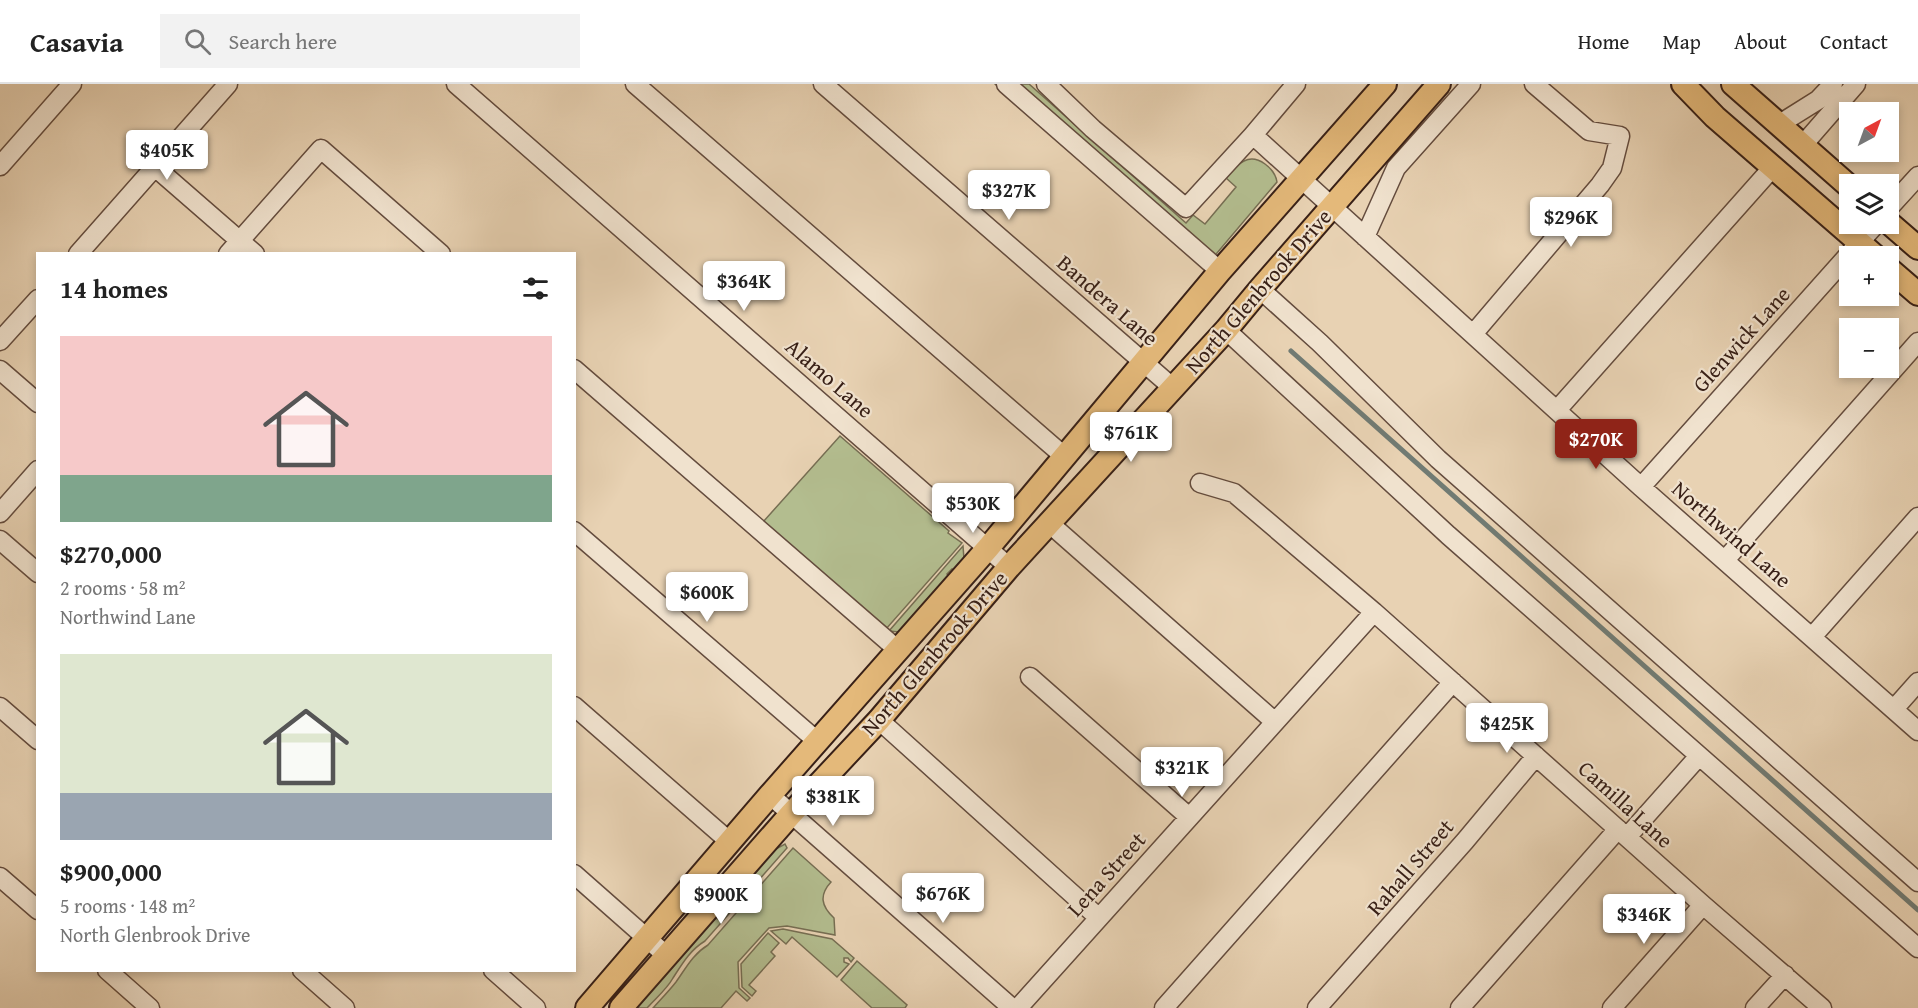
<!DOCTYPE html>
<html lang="en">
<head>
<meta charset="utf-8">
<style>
	body { margin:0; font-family:"Gentium Book Plus",serif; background:#f2f2f2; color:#222; height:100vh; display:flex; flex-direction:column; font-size:22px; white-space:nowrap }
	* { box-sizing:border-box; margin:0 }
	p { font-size:20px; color:#767676 }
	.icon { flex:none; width:33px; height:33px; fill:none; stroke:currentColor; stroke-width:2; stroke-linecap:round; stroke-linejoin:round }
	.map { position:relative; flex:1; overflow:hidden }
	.details { position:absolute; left:36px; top:168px; width:540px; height:720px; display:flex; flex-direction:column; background:#fff; border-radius:0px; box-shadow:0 3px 9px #0003 }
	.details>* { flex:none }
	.needle { width:39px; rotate:41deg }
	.fabs { position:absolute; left:1839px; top:18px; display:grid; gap:12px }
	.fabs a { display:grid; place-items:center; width:60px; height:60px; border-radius:0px; background:#fff; box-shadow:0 3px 9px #0003; font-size:30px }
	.price { position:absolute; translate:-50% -51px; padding:0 14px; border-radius:6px; background:#fff; color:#222; font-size:20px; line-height:39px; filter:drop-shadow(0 2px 3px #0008) }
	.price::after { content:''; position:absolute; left:50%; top:36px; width:18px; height:14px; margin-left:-9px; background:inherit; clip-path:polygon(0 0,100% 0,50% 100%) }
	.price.on { background:#8f2418; color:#fff }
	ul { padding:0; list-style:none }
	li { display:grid; align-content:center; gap:12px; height:318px; padding:0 24px }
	li span { display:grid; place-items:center; height:186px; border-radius:0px; color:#555 }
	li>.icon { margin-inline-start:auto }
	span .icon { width:108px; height:108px; fill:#fffc; stroke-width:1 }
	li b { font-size:26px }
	h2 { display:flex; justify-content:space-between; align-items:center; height:72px; padding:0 24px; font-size:26px }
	header { display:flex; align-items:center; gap:36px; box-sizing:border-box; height:84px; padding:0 30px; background:#fff; border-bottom:2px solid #e0e0e0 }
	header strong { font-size:28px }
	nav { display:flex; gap:33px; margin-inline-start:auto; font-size:21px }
	.search { width:420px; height:54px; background:#f2f2f2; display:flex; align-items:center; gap:15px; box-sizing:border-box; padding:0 21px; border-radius:0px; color:#767676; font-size:22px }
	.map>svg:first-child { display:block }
	.green { fill:#b3bd8f; stroke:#766e53; stroke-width:1.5 }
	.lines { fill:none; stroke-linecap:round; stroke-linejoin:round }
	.stream { stroke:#717b73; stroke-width:5 }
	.minor-casing { stroke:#644c3e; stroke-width:21 }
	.major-casing { stroke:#382017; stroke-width:26 }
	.minor { stroke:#f0e2ce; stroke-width:18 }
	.major { stroke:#e4b97a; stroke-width:22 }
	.labels { text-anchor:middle; stroke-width:4.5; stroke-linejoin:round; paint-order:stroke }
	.street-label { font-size:22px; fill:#382017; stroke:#f0e2ce }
</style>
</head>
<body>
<header>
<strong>Casavia</strong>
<div class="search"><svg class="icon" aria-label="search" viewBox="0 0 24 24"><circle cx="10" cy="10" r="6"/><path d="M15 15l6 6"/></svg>Search here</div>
<nav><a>Home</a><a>Map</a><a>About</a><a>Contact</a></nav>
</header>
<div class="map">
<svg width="1918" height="924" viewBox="0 0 1918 924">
	<rect width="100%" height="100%" fill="#e8d2b3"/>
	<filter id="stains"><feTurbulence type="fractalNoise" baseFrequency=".00333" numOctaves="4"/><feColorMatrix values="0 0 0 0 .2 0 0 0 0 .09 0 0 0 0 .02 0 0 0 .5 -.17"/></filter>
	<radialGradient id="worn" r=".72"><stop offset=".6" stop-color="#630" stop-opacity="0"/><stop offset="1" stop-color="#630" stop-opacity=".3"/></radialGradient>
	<!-- green -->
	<path class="green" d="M995,0H1029L1186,139L1193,131L1205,140L1236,103L1226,94C1231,88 1237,80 1244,77C1258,70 1275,85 1277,98L1206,182Z
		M840,352L949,447L948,449L962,459L886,545L763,438Z
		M963,462L964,475L954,486L952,485L947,490L949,492L899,548L889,547Z
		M785,760L787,764L705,857C690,866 682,880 673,894C667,905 656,914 647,924H636L712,837L716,834L718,835L725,826L724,825L726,821L774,766Z
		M793,764L831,798C819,811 821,822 834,834L835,851L787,842L769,844L738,878L739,904L750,914L747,917L736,907L721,924H653C661,915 669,907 676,898C686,884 693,870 708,861Z
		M783,845L832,855L854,874L851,878L848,874H844V878L849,880L837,893L792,853L786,860L771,847Z
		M768,849L779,859L771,868L775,872L749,901L756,907L752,912L742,903L741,880Z
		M857,877L907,921L905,924H872L841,896Z"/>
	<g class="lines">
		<!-- stream -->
		<path class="stream" d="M1291,267L1918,826"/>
		<defs>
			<path id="minor" d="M456,0L1009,483
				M635,0L1065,373
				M823,0L1172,303
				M1006,0L1220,187
				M1046,0L1093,45L1186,124L1253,51
				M1296,0L1253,51L1641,403L1918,647
				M1778,41L1818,16L1833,0
				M1802,62L1856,0
				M0,82L72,0
				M155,83L255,170
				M1888,125L1918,92
				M1365,153L1396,84L1471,0
				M78,170L228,0
				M228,170L321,65L441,170
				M1260,205L1320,259L1438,375L1918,798
				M1226,246L1448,451L1918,864
				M1474,249L1600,101L1612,84L1620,52L1589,47L1534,0
				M0,257L38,215
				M574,285L898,566
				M0,286L38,319
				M1557,326L1773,83
				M1200,399L1234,409L1374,528L1703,821L1822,924
				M1641,403L1876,140
				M0,429L38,386
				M1049,439L1275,638
				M574,447L817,657
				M0,456L38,489
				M1725,476L1918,258
				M1812,553L1918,433
				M1030,593L1189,733
				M574,622L730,758
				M0,623L38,656
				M1894,625L1918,598
				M879,636L1099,834
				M770,711L1012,924
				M1627,753L1699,672
				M574,790L667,872
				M0,793L38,826
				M107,886L150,924
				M302,886L345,924
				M493,886L536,924
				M1018,924L1374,528
				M1164,924L1453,598
				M1317,924L1465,757L1536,672
				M1460,924L1618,745
				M1612,924L1703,821
				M1755,924L1785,891"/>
			<path id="major" d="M1683,0L1715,33L1875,172
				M1733,0L1850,103
				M1888,138L1918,164
				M1888,184L1918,210
				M587,924L770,711L988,464L1220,187L1385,0
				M621,924L791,730L879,636L1009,483L1226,246L1260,205L1439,0"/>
		</defs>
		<!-- minor casing -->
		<use href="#minor" class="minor-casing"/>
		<!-- major casing -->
		<use href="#major" class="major-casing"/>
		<!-- minor -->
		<use href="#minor" class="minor"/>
		<!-- major -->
		<use href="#major" class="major"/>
	</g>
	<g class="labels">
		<!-- street labels -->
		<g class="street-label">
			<text transform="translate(1258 207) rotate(-49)" y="8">North Glenbrook Drive</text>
			<text transform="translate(1108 216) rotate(41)" y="8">Bandera Lane</text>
			<text transform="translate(1741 255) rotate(-48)" y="8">Glenwick Lane</text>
			<text transform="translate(830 294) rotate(41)" y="8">Alamo Lane</text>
			<text transform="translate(1732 450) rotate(41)" y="8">Northwind Lane</text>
			<text transform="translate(934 569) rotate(-49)" y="8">North Glenbrook Drive</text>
			<text transform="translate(1626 720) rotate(42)" y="8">Camilla Lane</text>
			<text transform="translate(1410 783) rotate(-49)" y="8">Rahall Street</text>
			<text transform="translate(1106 790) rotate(-48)" y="8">Lena Street</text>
		</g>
	</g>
	<rect width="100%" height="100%" filter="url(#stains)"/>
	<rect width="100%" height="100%" fill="url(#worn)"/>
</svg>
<div class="fabs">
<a><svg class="needle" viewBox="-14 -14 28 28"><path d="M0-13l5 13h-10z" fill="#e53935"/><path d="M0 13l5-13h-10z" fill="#767676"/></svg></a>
<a><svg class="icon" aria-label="layers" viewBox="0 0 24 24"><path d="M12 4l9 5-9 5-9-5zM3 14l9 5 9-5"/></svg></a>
<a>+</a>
<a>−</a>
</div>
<b class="price" style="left:167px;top:97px">$405K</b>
<b class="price" style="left:1009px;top:137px">$327K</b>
<b class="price" style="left:1571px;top:164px">$296K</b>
<b class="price" style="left:744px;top:228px">$364K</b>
<b class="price" style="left:1131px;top:379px">$761K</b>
<b class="price on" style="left:1596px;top:386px">$270K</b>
<b class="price" style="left:973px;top:450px">$530K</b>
<b class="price" style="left:707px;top:539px">$600K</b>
<b class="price" style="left:1507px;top:670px">$425K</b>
<b class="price" style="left:1182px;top:714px">$321K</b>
<b class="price" style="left:833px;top:743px">$381K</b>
<b class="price" style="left:943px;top:840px">$676K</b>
<b class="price" style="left:721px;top:841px">$900K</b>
<b class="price" style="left:1644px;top:861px">$346K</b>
<section class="details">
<h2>14 homes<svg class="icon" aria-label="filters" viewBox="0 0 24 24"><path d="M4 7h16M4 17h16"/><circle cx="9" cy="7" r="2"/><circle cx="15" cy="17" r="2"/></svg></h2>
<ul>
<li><span style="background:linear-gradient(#f6c9c9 75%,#7fa58c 0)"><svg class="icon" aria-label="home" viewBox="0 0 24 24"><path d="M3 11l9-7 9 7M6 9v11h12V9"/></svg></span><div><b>$270,000</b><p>2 rooms · 58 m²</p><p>Northwind Lane</p></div></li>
<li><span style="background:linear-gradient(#dfe7d0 75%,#9aa5b1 0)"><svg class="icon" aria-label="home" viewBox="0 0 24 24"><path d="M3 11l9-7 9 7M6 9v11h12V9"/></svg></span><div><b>$900,000</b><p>5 rooms · 148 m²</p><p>North Glenbrook Drive</p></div></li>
</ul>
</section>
</div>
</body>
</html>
